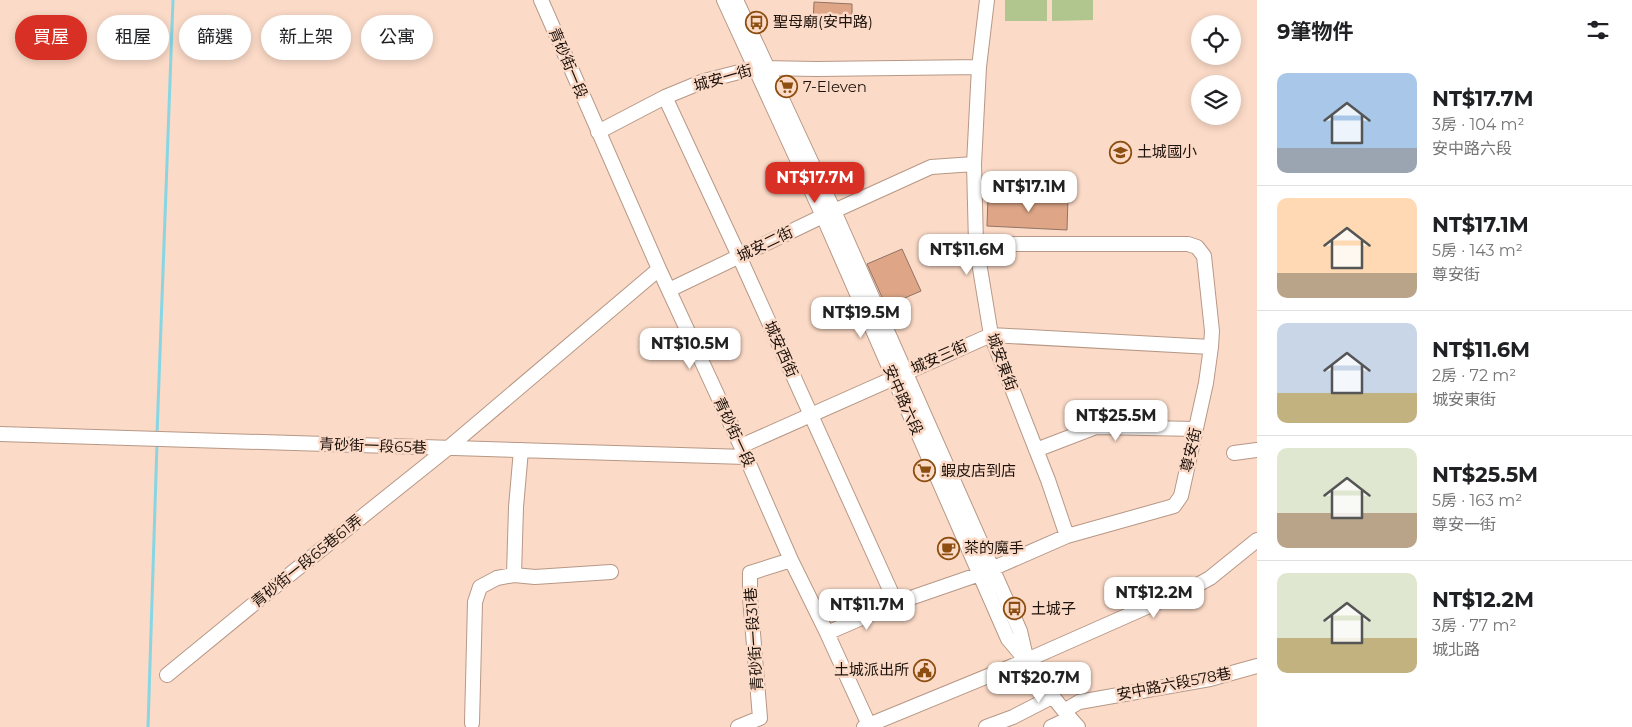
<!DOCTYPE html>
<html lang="zh-TW">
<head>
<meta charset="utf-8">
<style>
	body { margin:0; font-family:Montserrat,"Noto Sans TC",sans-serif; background:#f6f6f6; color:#202124; height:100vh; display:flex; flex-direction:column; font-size:19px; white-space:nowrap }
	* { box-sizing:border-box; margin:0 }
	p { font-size:16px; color:#757577 }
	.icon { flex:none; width:28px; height:28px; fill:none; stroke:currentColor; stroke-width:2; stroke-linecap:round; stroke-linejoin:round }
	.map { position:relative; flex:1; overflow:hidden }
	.sheet { display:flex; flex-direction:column; background:#fff; width:375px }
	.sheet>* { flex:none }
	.top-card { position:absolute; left:15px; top:15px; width:475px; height:45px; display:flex; gap:10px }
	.buttons { position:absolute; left:1191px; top:15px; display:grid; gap:10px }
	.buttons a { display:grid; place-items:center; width:50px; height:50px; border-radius:50%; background:#fff; box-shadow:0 2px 8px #0003; font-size:25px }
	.price { position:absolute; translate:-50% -42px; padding:0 11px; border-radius:10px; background:#fff; color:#222; font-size:16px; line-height:32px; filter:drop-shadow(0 1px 2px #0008) }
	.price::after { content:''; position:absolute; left:50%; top:30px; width:15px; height:11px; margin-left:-8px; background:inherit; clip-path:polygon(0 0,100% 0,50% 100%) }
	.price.selected { background:#d93025; color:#fff }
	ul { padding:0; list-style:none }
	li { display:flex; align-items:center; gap:15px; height:125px; padding:0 20px }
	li+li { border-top:1px solid #e0e0e0 }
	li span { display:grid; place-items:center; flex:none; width:140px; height:100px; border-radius:10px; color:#555 }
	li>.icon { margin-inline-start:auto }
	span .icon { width:60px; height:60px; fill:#fffc; stroke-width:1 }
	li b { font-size:21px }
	h2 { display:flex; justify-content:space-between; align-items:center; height:60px; padding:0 20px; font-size:21px }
	.pill { padding:0 18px; border-radius:22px; background:#fff; box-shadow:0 2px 8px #0003; font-size:18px; line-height:45px }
	.pill.selected { background:#d93025; color:#fff }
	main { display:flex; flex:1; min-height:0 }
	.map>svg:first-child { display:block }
	.green { fill:#b1c68e }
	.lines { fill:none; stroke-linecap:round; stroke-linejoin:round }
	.stream { stroke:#88d6e3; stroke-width:3 }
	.building { fill:#dea587; stroke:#927363 }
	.minor-casing { stroke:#b79886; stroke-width:16 }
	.minor { stroke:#fff; stroke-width:14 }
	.labels { text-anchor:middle; stroke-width:5; stroke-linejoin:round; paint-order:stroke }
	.poi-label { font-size:15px; fill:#1d120b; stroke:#fbdac7; text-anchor:start }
	.street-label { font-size:15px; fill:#1d120b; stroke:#fbdac7 }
</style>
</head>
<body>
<main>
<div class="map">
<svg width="1257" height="727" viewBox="0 0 1257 727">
	<rect width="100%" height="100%" fill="#fbdac7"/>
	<!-- green -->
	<path class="green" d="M1005,0H1047V21H1005Z
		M1052,0H1093V20L1052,21Z"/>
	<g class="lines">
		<!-- stream -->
		<path class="stream" d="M157,434L173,0
			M148,727L157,443"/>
	</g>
	<!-- building -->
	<path class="building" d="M814,2L852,4V21H828V24H813Z
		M1043,196L1068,197L1067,230L987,226L988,197L1043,199Z
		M902,249L921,291L886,306L867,264Z"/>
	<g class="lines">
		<defs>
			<path id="minor" d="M541,0L659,269L746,457L791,560L827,633L869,725
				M724,0L823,216L1008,639C1033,667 1052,699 1078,727
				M736,0L834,211L1020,631L1026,657
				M987,0L979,67L974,164L976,244L991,335L1048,480L1067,536
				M665,97L739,256L896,603
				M598,132L665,97L704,81L755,68L816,69L979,67
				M669,290L823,216L931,167L974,164
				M0,434L746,457
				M741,446L991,335L1211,347
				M1036,450L1096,427L1196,429
				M1234,453L1257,450
				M514,575L516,507L521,450
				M827,633L896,603L980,574L1067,536L1174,506L1181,496L1206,383L1211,347L1212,331L1204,256L1197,247L1188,244H976
				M167,675L278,584L448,448L659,269
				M1064,711L1079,702L1210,679L1257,666
				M472,723L475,602L480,587L497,578L514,575L535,577L611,572
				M738,727L760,718L750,597V573L791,560
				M864,727L1027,660L1201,583L1210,578L1257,540
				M986,727L1013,717L1052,697
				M1051,727L1070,718"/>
		</defs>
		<!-- minor casing -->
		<use href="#minor" class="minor-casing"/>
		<!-- minor -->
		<use href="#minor" class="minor"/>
	</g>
	<!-- icons -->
	<defs>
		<symbol id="bus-ring" viewBox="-11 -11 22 22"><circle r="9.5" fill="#fbdac7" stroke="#8c4e11" stroke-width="1.5"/><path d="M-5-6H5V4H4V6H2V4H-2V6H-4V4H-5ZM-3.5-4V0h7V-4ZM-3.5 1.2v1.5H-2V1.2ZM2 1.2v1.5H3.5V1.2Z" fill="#8c4e11"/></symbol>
		<symbol id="supermarket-ring" viewBox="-11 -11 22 22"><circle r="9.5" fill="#fbdac7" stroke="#8c4e11" stroke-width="1.5"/><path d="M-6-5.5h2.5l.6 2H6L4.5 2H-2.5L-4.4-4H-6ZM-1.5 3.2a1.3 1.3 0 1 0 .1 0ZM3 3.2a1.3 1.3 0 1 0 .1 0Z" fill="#8c4e11"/></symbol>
		<symbol id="school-ring" viewBox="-11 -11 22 22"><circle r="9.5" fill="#fbdac7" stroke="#8c4e11" stroke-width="1.5"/><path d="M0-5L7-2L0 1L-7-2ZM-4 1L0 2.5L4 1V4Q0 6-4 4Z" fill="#8c4e11"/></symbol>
		<symbol id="cafe-ring" viewBox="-11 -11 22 22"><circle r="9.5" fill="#fbdac7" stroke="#8c4e11" stroke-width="1.5"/><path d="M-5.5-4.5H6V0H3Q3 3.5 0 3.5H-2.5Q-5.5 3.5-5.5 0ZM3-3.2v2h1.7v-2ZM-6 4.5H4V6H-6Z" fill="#8c4e11"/></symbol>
		<symbol id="civic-ring" viewBox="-11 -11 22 22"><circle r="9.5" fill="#fbdac7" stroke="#8c4e11" stroke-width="1.5"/><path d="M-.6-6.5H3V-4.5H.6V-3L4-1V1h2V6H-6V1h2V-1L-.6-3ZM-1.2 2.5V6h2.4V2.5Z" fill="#8c4e11"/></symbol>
	</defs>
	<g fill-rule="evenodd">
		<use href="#bus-ring" x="744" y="10" width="25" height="25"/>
		<use href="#supermarket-ring" x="774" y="74" width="25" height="25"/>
		<use href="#school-ring" x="1108" y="140" width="25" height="25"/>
		<use href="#supermarket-ring" x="912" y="458" width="25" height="25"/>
		<use href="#cafe-ring" x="936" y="536" width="25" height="25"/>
		<use href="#bus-ring" x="1002" y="596" width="25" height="25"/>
		<use href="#civic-ring" x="912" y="658" width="25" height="25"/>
	</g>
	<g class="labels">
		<!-- poi labels -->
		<g class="poi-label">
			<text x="773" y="27">聖母廟(安中路)</text>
			<text x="803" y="92">7-Eleven</text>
			<text x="1137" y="157">土城國小</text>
			<text x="941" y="476">蝦皮店到店</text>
			<text x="964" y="553">茶的魔手</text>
			<text x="1031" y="614">土城子</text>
			<text x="909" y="675" text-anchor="end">土城派出所</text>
		</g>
		<!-- street labels -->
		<g class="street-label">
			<text transform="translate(568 63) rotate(67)" y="5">青砂街一段</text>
			<text transform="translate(723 78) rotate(-16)" y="5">城安一街</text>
			<text transform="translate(765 244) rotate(-26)" y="5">城安二街</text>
			<text transform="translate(781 349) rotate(66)" y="5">城安西街</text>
			<text transform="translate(939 357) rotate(-24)" y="5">城安三街</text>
			<text transform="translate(1002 362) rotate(70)" y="5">城安東街</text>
			<text transform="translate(903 400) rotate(66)" y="5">安中路六段</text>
			<text transform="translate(734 432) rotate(65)" y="5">青砂街一段</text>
			<text transform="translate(373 446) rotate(2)" y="5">青砂街一段65巷</text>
			<text transform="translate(1191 450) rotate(-77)" y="5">尊安街</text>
			<text transform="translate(307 561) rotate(-39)" y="5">青砂街一段65巷61弄</text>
			<text transform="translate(754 639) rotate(-94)" y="5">青砂街一段31巷</text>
			<text transform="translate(1174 684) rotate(-11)" y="5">安中路六段578巷</text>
		</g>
	</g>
</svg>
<div class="buttons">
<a><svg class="icon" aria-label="locate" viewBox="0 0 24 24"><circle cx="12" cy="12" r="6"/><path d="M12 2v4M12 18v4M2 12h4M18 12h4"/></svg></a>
<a><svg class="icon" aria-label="layers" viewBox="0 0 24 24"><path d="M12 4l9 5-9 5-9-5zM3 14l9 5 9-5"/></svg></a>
</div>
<b class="price selected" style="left:815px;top:204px">NT$17.7M</b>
<b class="price" style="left:1029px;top:213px">NT$17.1M</b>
<b class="price" style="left:967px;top:276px">NT$11.6M</b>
<b class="price" style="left:861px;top:339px">NT$19.5M</b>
<b class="price" style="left:690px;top:370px">NT$10.5M</b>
<b class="price" style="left:1116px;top:442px">NT$25.5M</b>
<b class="price" style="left:1154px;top:619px">NT$12.2M</b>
<b class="price" style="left:867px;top:631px">NT$11.7M</b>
<b class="price" style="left:1039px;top:704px">NT$20.7M</b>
<div class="top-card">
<a class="pill selected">買屋</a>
<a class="pill">租屋</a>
<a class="pill">篩選</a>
<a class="pill">新上架</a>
<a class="pill">公寓</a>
</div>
</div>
<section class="sheet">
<h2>9筆物件<svg class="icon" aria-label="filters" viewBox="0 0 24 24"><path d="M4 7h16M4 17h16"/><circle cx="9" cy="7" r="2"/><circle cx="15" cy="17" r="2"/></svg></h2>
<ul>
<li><span style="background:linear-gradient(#a9c7e8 75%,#9aa5b1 0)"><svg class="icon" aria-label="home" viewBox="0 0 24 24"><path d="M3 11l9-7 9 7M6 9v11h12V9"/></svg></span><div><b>NT$17.7M</b><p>3房 · 104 m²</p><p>安中路六段</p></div></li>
<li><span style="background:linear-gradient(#ffd9b3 75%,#b9a48a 0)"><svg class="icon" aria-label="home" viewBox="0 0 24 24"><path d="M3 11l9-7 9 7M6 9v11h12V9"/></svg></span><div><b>NT$17.1M</b><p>5房 · 143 m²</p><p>尊安街</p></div></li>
<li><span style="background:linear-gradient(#c9d6e8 70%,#c2b280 0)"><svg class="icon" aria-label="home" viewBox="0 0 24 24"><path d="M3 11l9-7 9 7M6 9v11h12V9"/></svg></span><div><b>NT$11.6M</b><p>2房 · 72 m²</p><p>城安東街</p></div></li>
<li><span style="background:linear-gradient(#dfe7d0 65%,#b9a48a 0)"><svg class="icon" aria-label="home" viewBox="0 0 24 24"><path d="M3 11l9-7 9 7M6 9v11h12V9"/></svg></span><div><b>NT$25.5M</b><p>5房 · 163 m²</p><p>尊安一街</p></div></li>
<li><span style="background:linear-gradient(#dfe7d0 65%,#c2b280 0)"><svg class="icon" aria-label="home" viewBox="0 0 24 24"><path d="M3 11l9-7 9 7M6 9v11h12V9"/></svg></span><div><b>NT$12.2M</b><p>3房 · 77 m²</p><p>城北路</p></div></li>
</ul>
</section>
</main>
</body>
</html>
